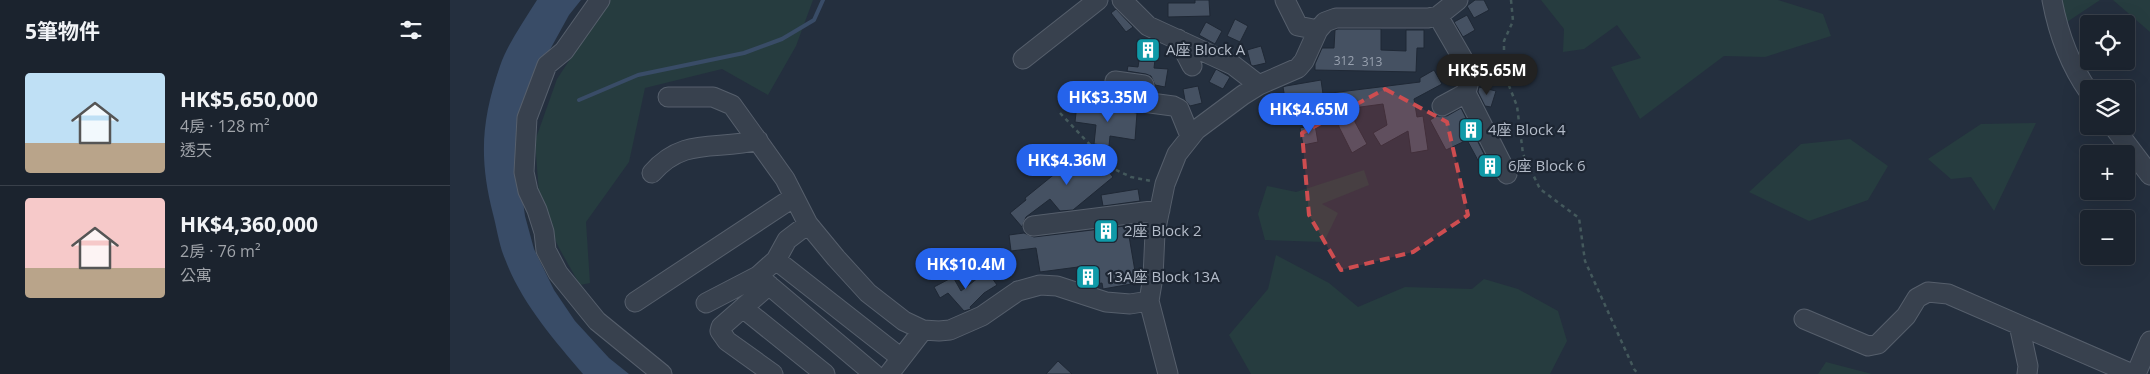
<!DOCTYPE html>
<html lang="zh-TW">
<head>
<meta charset="utf-8">
<style>
	body { margin:0; font-family:"Open Sans","Noto Sans TC",sans-serif; background:#242b36; color:#f1f3f6; height:100vh; display:flex; flex-direction:column; font-size:19px; white-space:nowrap }
	* { box-sizing:border-box; margin:0 }
	p { font-size:16px; color:#a0a4aa }
	.icon { flex:none; width:28px; height:28px; fill:none; stroke:currentColor; stroke-width:2; stroke-linecap:round; stroke-linejoin:round }
	.map { position:relative; flex:1; overflow:hidden }
	.details { display:flex; flex-direction:column; background:#1b232e; width:450px }
	.details>* { flex:none }
	.fabs { position:absolute; left:1630px; top:15px; display:grid; gap:10px }
	.fabs a { display:grid; place-items:center; width:55px; height:55px; border-radius:5px; background:#1b232e; box-shadow:0 5px 20px #0002,0 0 0 1px #39404a; font-size:25px }
	.price { position:absolute; translate:-50% -42px; padding:0 11px; border-radius:18px; background:#2563eb; color:#fff; font-size:16px; line-height:32px; filter:drop-shadow(0 1px 2px #0008) }
	.price::after { content:''; position:absolute; left:50%; top:30px; width:15px; height:11px; margin-left:-8px; background:inherit; clip-path:polygon(0 0,100% 0,50% 100%) }
	.price.selected { background:#222; color:#fff }
	ul { padding:0; list-style:none }
	li { display:flex; align-items:center; gap:15px; height:125px; padding:0 25px }
	li+li { border-top:1px solid #39404a }
	li span { display:grid; place-items:center; flex:none; width:140px; height:100px; border-radius:5px; color:#555 }
	li>.icon { margin-inline-start:auto }
	span .icon { width:60px; height:60px; fill:#fffc; stroke-width:1 }
	li b { font-size:21px }
	h2 { display:flex; justify-content:space-between; align-items:center; height:60px; padding:0 25px; font-size:21px }
	main { display:flex; flex:1; min-height:0 }
	.map>svg:first-child { display:block }
	.green { fill:#263c3f }
	.water { fill:#394c67 }
	.lines { fill:none; stroke-linecap:round; stroke-linejoin:round }
	.stream { stroke:#394c67; stroke-width:4 }
	.building { fill:#455162; stroke:#1f2835 }
	.minor-casing { stroke:#565f6c; stroke-width:21 }
	.path { stroke:#44595c; stroke-width:2.5; stroke-dasharray:4 4; stroke-linecap:butt }
	.minor { stroke:#38414e; stroke-width:19 }
	.marked { fill:#ce4d50; fill-opacity:0.2; stroke:#ce4d50; stroke-width:4; stroke-dasharray:10 6; stroke-linejoin:round }
	.labels { text-anchor:middle; stroke-width:4.5; stroke-linejoin:round; paint-order:stroke }
	.number-label { font-size:12px; fill:#98a1af }
	.poi-label { font-size:15px; fill:#b4bcc9; stroke:#1d2633; text-anchor:start }
</style>
</head>
<body>
<main>
<section class="details">
<h2>5筆物件<svg class="icon" aria-label="filters" viewBox="0 0 24 24"><path d="M4 7h16M4 17h16"/><circle cx="9" cy="7" r="2"/><circle cx="15" cy="17" r="2"/></svg></h2>
<ul>
<li><span style="background:linear-gradient(#bfe0f5 70%,#b9a48a 0)"><svg class="icon" aria-label="home" viewBox="0 0 24 24"><path d="M3 11l9-7 9 7M6 9v11h12V9"/></svg></span><div><b>HK$5,650,000</b><p>4房 · 128 m²</p><p>透天</p></div></li>
<li><span style="background:linear-gradient(#f6c9c9 70%,#b9a48a 0)"><svg class="icon" aria-label="home" viewBox="0 0 24 24"><path d="M3 11l9-7 9 7M6 9v11h12V9"/></svg></span><div><b>HK$4,360,000</b><p>2房 · 76 m²</p><p>公寓</p></div></li>
</ul>
</section>
<div class="map">
<svg width="1700" height="374" viewBox="0 0 1700 374">
	<rect width="100%" height="100%" fill="#242f3e"/>
	<!-- green -->
	<path class="green" d="M159,0H363L346,46L318,95L272,69L195,88L179,162L136,222L140,283L130,285L109,248L90,207L85,141L107,79Z
		M1091,0H1328L1373,14L1381,36L1315,57L1274,56L1190,119L1161,67L1191,58L1167,25L1134,49L1113,52L1114,29Z
		M1606,0H1650L1611,26Z
		M1663,0H1700V32Z
		M1586,123L1544,211L1521,177L1501,179L1478,159L1531,124Z
		M1400,139L1438,166L1418,200L1359,221L1299,192L1351,144Z
		M914,170L919,185L872,204L888,213L874,242L815,240L808,214L817,186L846,192Z
		M826,255L879,283L908,307L955,287L1022,289L1034,279L1068,289L1108,311L1117,341L1100,374H801L779,335L818,289Z
		M1376,362L1422,374H1368Z"/>
	<!-- water -->
	<path class="water" d="M87,0H131L119,15L80,86L70,180L75,216L84,249L104,290L125,321L159,358L179,374H133C103,339 71,302 55,259C49,245 47,229 43,214C29,159 31,121 50,66C58,43 74,21 87,0Z"/>
	<g class="lines">
		<!-- stream -->
		<path class="stream" d="M129,100L188,75L294,53L332,39L364,20L373,0"/>
	</g>
	<!-- building -->
	<path class="building" d="M745,0H759L760,16L718,17V3H745Z
		M1025,0H1034L1039,10L1024,18L1017,6Z
		M666,9L683,27L676,32L661,13Z
		M1017,15L1025,30L1013,37L1004,22Z
		M785,19L798,26L790,42L777,36Z
		M756,22L772,31L765,44L749,35Z
		M888,29H931V50L956,51V30H974V48H967L966,72L865,70V64L872,48H884L885,30Z
		M692,41L707,43L704,68L718,69L715,87L705,85L701,76L696,74L677,71L678,66L688,67Z
		M811,46L816,63L803,66L801,65L797,50Z
		M766,69L780,77L773,89L759,82Z
		M984,70L992,84L964,99L967,117L973,116L978,150L961,153L958,131L931,146L923,133L937,125L933,104L903,108L905,122L917,144L902,153L889,127L887,115L855,121L852,102L836,104L833,87L836,86L871,80L873,94L970,82V78Z
		M748,86L752,103L740,106L735,100L733,89Z
		M1029,87L1046,91L1041,107L1035,106L1028,92Z
		M627,104L687,113L685,140L660,136L659,146L644,144L646,125L625,122Z
		M1011,108L1044,174L1037,177L1017,140L996,150L980,120L987,116H997Z
		M865,125L868,142L853,145L850,128Z
		M638,147L663,177L623,210L610,211L600,199L576,217L572,227L560,213L576,200L575,198Z
		M688,189L690,201L653,206L651,195Z
		M692,224L693,234L679,236L687,283L653,289L652,283L640,285L630,282L628,267L590,272L586,248L561,251L559,235L574,233L584,237Z
		M537,271L547,285L534,293L520,307L521,309L514,311L498,293L490,298L484,287L503,277L511,291Z
		M608,361L622,374H596Z"/>
	<g class="lines">
		<defs>
			<path id="minor" d="M150,0L114,51L97,65L77,118L74,172L78,191L87,210L94,232L96,250L108,273L147,321L212,374
				M672,0L698,26L783,65L809,85
				M835,0L848,26L868,30
				M1602,0C1608,32 1620,65 1639,92
				M988,16L1021,73L1016,93L992,106
				M728,39L742,66
				M573,59L648,0
				M694,85L665,81L663,98L723,106L729,109L740,136
				M1016,93L1057,174
				M218,97H263L282,105L335,179L358,224L386,258L418,293L454,321L473,330L489,331L500,330L532,316L568,291L590,285L607,286L656,302L680,304L699,301
				M1663,126L1700,175
				M202,173C234,136 267,151 308,140
				M583,226L710,210
				M326,260L451,358
				M308,276L424,374
				M319,285L271,327L270,331L277,341L323,374
				M185,302L344,197
				M256,303L308,276L326,260L337,240L358,224
				M293,308L375,374
				M1354,319L1418,346L1428,344L1456,316L1467,298L1478,292L1498,294L1682,374
				M1569,325L1578,366L1577,374
				M439,374L473,330
				M718,374L699,301L703,277L705,233L715,184L727,154L746,130L793,95L809,85L848,68L854,61L868,30L875,22L886,18H978L988,16L1008,0
				M1686,374L1700,341"/>
		</defs>
		<!-- minor casing -->
		<use href="#minor" class="minor-casing"/>
		<!-- path -->
		<path class="path" d="M1061,0L1063,21L1054,41V73L1067,106L1073,154L1090,189L1129,218L1135,261L1184,369L1188,374
			M610,113L662,168L681,177L701,181"/>
		<!-- minor -->
		<use href="#minor" class="minor"/>
	</g>
	<!-- marked area -->
	<path class="marked" d="M935,89L997,122L1018,215L963,252L891,270L859,215L852,133Z"/>
	<!-- icons -->
	<defs>
		<symbol id="building-square" viewBox="-11 -11 22 22"><rect x="-9" y="-9" width="18" height="18" rx="4" fill="#0f9aa8" stroke="#1d2633"/><path d="M-4-6H4V6H1V3H-1V6H-4ZM-2.5-4.3h1.7v1.8h-1.7ZM.8-4.3h1.7v1.8H.8ZM-2.5-1h1.7V.8h-1.7ZM.8-1h1.7V.8H.8Z" fill="#fff"/></symbol>
	</defs>
	<g fill-rule="evenodd">
		<use href="#building-square" x="684" y="36" width="28" height="28"/>
		<use href="#building-square" x="1007" y="116" width="28" height="28"/>
		<use href="#building-square" x="1026" y="152" width="28" height="28"/>
		<use href="#building-square" x="642" y="217" width="28" height="28"/>
		<use href="#building-square" x="624" y="263" width="28" height="28"/>
	</g>
	<g class="labels">
		<!-- number labels -->
		<g class="number-label">
			<text x="894" y="65">312</text>
			<text x="922" y="66">313</text>
		</g>
		<!-- poi labels -->
		<g class="poi-label">
			<text x="716" y="55">A座 Block A</text>
			<text x="1038" y="135">4座 Block 4</text>
			<text x="1058" y="171">6座 Block 6</text>
			<text x="674" y="236">2座 Block 2</text>
			<text x="656" y="282">13A座 Block 13A</text>
		</g>
	</g>
</svg>
<div class="fabs">
<a><svg class="icon" aria-label="locate" viewBox="0 0 24 24"><circle cx="12" cy="12" r="6"/><path d="M12 2v4M12 18v4M2 12h4M18 12h4"/></svg></a>
<a><svg class="icon" aria-label="layers" viewBox="0 0 24 24"><path d="M12 4l9 5-9 5-9-5zM3 14l9 5 9-5"/></svg></a>
<a>+</a>
<a>−</a>
</div>
<b class="price selected" style="left:1037px;top:96px">HK$5.65M</b>
<b class="price" style="left:658px;top:123px">HK$3.35M</b>
<b class="price" style="left:859px;top:135px">HK$4.65M</b>
<b class="price" style="left:617px;top:186px">HK$4.36M</b>
<b class="price" style="left:516px;top:290px">HK$10.4M</b>
</div>
</main>
</body>
</html>
